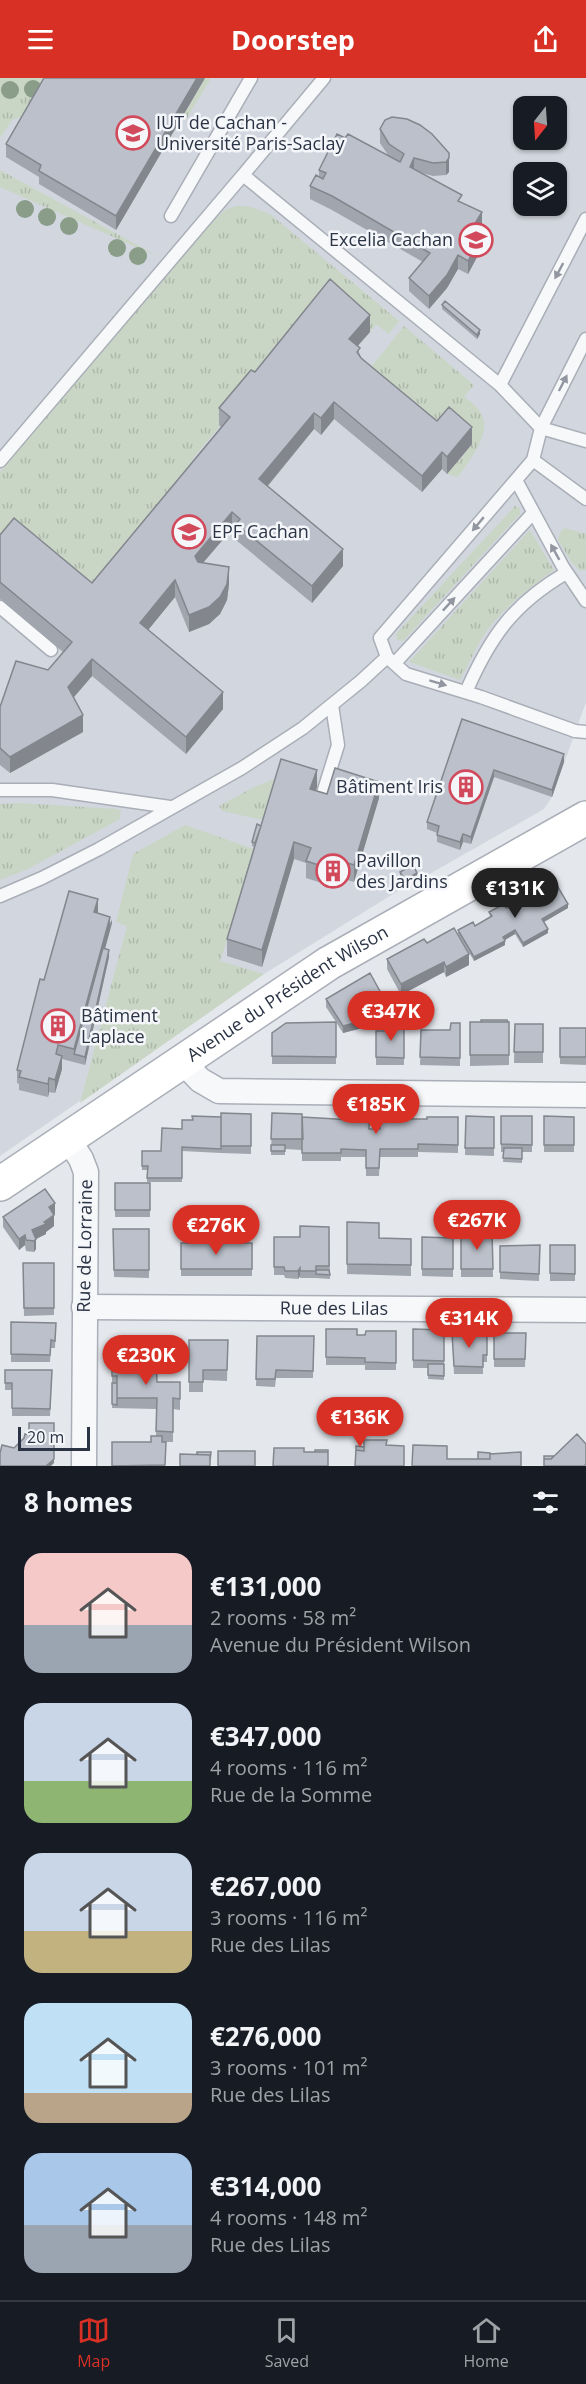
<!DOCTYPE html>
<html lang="en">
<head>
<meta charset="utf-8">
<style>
	body { margin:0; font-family:"Open Sans",sans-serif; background:#20242c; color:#f1f3f6; height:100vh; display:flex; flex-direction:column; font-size:22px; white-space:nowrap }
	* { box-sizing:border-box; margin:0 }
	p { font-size:20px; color:#9ea1a6 }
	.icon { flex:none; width:33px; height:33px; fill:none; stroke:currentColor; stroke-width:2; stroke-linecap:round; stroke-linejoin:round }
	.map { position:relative; height:1388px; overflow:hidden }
	.drawer { display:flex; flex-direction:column; background:#171b24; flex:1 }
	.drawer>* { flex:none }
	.needle { width:39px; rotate:197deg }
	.fabs { position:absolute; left:513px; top:18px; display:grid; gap:12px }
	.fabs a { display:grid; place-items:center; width:54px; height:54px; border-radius:12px; background:#171b24; box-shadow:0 2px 4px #0004; font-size:30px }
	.scale { position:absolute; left:18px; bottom:15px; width:72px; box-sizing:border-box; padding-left:6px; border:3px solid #2b3445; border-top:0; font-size:16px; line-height:21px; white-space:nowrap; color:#2b3445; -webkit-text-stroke:4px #f4f6f9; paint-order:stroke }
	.price { position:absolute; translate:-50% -51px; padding:0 14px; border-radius:21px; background:#d93025; color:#fff; font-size:20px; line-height:39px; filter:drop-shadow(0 2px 3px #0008) }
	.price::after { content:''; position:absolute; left:50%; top:36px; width:18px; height:14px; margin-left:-9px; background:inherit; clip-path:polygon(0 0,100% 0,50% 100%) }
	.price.on { background:#222; color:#fff }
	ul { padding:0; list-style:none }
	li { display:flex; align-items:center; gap:18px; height:150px; padding:0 24px }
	li span { display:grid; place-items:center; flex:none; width:168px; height:120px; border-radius:18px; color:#555 }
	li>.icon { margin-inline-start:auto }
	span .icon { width:72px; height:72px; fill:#fffc; stroke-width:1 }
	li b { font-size:26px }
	h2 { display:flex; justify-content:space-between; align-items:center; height:72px; padding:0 24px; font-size:26px }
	header { display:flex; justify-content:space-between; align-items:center; height:78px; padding:0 24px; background:#d93025; color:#fff; font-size:27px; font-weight:700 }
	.tabs { display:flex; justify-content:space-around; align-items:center; height:84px; border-top:2px solid #363941; background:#171b24; font-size:16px; color:#9ea1a6 }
	.tabs a { display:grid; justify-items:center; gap:3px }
	.tabs .on { color:#d93025 }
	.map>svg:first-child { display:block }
	.built { fill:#d2d6de; fill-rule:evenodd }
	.grass { fill:url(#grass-tufts) }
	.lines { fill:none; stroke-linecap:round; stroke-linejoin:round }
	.lane-casing { stroke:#a9aeb7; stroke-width:15 }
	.street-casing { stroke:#a9aeb7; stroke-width:27 }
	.secondary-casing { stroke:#a9aeb7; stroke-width:36 }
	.lane { stroke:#f7f8fa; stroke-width:12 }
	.street { stroke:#f7f8fa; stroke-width:24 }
	.secondary { stroke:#fff; stroke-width:33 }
	.tree { fill:#899d89 }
	.wall { fill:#a1a5ae }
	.shaded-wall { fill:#83868d }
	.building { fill:#bbc0ca; stroke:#83868d; stroke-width:1.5 }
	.oneway { fill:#9196a0 }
	.labels { text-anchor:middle; stroke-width:5; stroke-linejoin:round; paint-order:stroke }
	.poi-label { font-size:18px; fill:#2b3445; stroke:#f4f6f9; text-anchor:start }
	.street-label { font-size:18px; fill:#2b3445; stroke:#f4f6f9 }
</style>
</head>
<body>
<header><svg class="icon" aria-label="menu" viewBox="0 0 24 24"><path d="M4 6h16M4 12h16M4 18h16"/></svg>Doorstep<svg class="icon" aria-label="share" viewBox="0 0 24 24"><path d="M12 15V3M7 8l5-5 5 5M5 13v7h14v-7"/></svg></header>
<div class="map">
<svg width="586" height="1388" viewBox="0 0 586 1388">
	<defs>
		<pattern id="grass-tufts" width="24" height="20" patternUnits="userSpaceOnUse" patternTransform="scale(1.5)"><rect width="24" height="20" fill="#c9d6c5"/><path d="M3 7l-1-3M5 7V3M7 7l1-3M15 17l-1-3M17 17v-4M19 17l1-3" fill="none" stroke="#adb8ab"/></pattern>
	</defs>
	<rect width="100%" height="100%" fill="#e4e7ec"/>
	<!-- built -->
	<path class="built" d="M0,0H586V624L552,719L544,731L419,802L417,799L405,805L406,808L264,896L0,1078ZM524,28H556V62H524ZM524,94H556V128H524Z"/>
	<!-- grass -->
	<path class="grass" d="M0,0H52L28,41L21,39L12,42L0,60Z
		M205,0H211L186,42L181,41Z
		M0,92L159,179L0,109Z
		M236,128H248L270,136L399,243L389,256L376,246L370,254L330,218L193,380L197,383L90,507L0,460V394L200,156L225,132Z
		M404,248L474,307L464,319C468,322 474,326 478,331C496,352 470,381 458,399L447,396L472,365L437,360L368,293Z
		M515,428L520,430V436L403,563L397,562L396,556Z
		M565,450L586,456V491L581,493L572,485L558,462L560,454Z
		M530,452L554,492C527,512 500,532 482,560C474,573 468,588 460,602L409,584Z
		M281,698L268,743L222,733L219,728L252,710Z
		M19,725L117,731L121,733L120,741L28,791L0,802V726Z
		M185,747L257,772L220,883L264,896L80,1025L127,848L116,844L133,776Z"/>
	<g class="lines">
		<defs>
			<path id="lane" d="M243,97L324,0
				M171,138L251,0
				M586,261L541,350L533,382L380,560L387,579L406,596L481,619L575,653L586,654
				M500,307L586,141
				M533,382L586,421
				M0,383L243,97L500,307L541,350L586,363
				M516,402L563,489L586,523
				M0,529L51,572
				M395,585L533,435
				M466,614C490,559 513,526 566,495
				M0,712H52L170,729
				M319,728L338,667L332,627
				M0,818L42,800L99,771L242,690L303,650L361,603L387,579"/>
			<g id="street">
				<path d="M183,984L200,1002L219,1013L586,1017"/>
				<path d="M68,1061L81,1081L86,1094L84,1388"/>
				<path id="s1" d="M84,1229L586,1232"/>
			</g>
			<g id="secondary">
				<path id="s2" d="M0,1106L329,885L586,740"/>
			</g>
		</defs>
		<!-- lane casing -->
		<use href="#lane" class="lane-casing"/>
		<!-- street casing -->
		<use href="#street" class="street-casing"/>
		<!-- secondary casing -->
		<use href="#secondary" class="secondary-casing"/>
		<!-- lane -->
		<use href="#lane" class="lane"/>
		<!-- street -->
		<use href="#street" class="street"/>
		<!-- secondary -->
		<use href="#secondary" class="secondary"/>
	</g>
	<!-- trees -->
	<g class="tree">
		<circle cx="33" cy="11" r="9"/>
		<circle cx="10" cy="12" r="9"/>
		<circle cx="25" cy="131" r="9"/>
		<circle cx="47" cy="139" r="9"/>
		<circle cx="69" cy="148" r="9"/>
		<circle cx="117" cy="170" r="9"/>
		<circle cx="138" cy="178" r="9"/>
	</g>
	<!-- wall -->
	<path class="wall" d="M44,0H205L116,152L39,106V99L6,79V66Z
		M380,51L449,75V94L446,97L433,98L422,95L462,125L482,147L480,150L484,166L468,196L458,191L447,210L429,231L409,213V200L423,184L332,132L310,121V108L319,99V92L345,60L388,77L380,65Z
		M442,227L480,256L477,261L442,231Z
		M370,254L357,268L361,280L437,343L472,366L447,396L442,391L422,414L334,341L321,357L314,351L268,408L343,488L312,525L236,462V455L232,451L203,485L229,506L227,522L220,536L209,546L189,554L175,519L148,552L223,631L186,676L92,598L73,620L83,654L10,695L0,687V629L48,592L63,574L0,521V457L92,505L221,349L219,347V330L255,294Z
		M462,641L564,684L552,719L494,699L471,766L463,764L460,772L437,764V755L427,751V744Z
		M317,709L316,713L327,716L379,720L354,804L341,800L338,810L306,800V785L294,781L262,889L227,878V861L254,769L252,768V764L261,748Z
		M400,794L417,798L405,805L400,798Z
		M546,809L568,830L544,844L548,855L523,869L515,856L505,862V867L474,883L458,856V852L475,848L490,839L489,834L506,830L528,818L527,814Z
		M97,835L112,845L105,870L109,879L85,987L62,981V991L55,1015L49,1014L48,1019L19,1012V1006L17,1005V992Z
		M427,865L469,887L446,899L444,894L401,917L387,891V881Z
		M326,921L382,924L362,936L366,949L343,955L336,944V986H272V955L336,944L326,929Z
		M470,944H509V987L470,988Z
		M404,945V987H376V953H391Z
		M460,945V988L420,987L421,952H450Z
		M515,946H543V985H514Z
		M560,950H586V987L560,986Z
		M272,1035L369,1051H380L427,1041L458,1039V1075L418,1074V1079H380L379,1098H366V1079H341V1083H302V1072L285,1071V1077H271Z
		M251,1036V1076L221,1075L182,1073V1104H147V1092H142V1073H161L182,1051L193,1042Z
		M466,1038L494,1039V1078L465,1077Z
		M501,1038H532V1074H522V1085L503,1084L504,1074H501Z
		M544,1038L574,1039V1074H544Z
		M115,1105H150V1139H115Z
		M55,1136L54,1137V1148L46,1154V1156L36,1161V1171L34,1174L26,1173L25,1167L19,1172L3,1149V1139Z
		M347,1144L379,1160L411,1161V1198L347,1196Z
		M329,1149L330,1201L316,1200V1198V1200H300V1198L298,1201L285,1200L284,1197H274V1159H300Z
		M113,1151H149V1200L114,1199Z
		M461,1155H492L493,1199H461Z
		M422,1159L453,1160V1199L422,1198Z
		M181,1165H252V1198H181Z
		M540,1167L539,1203L500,1201V1168Z
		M550,1167H575V1203H550Z
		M23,1185H54V1237L24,1238Z
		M11,1244L56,1245L55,1270H51L50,1284H11Z
		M326,1251L357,1257H365L396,1253V1292H365V1287H326Z
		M413,1251L444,1252V1302L428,1301V1290H413Z
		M452,1255H487V1284H483V1296H454Z
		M494,1255H526L525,1289H494Z
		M257,1258H314L313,1300H276L275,1309L256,1308Z
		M189,1262H228L227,1303L203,1302V1314H189Z
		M112,1278L157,1304H180V1332L173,1331V1364H166L165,1388H112L151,1364L156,1358V1331L112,1330Z
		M5,1292H52L50,1338H12V1312H5Z"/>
	<!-- shaded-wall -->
	<path class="shaded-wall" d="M197,0H205L116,152V138Z
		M414,80V93L410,89Z
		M449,80V94L446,97V84Z
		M482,134V147L474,160V147Z
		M484,153V166L468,196V183Z
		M458,177V191L447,210L429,231V218Z
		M370,237V254L349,278V261Z
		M480,252V256L477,261V257Z
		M334,324V341L321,357V340Z
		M314,335V351L259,418V401Z
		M472,349V366L447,396V379Z
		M442,374V391L422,414V398Z
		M232,434V451L195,494V478Z
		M343,471V488L312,525V508Z
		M229,489V506L227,522L220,536L209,546L189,554V537Z
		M175,502V519L140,562V545Z
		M92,581V598L68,626V609Z
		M223,614V631L186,676V659Z
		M83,637V654L10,695V679Z
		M564,676V684L552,719V712Z
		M317,692V709L310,728V711Z
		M494,692V699L471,766V759Z
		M379,704V720L354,804V787Z
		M463,756V764L460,772V764Z
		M294,764V781L262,889V872Z
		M341,783V800L338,810V793Z
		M417,795V798L405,805V802Z
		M98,821V834L95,844L94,834Z
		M568,826V830L542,845V841Z
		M110,839V848L112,841V845L76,977L74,976V984V971Z
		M548,851V855L523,869V865Z
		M515,852V856L503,863V859Z
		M505,863V867L474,883V879Z
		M109,872V879L85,987V979Z
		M469,876V887L446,899V889Z
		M444,884V894L401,917V906Z
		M382,917V924L359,938V930Z
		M366,942V949L343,955V948Z
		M62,978V991L55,1015V1002Z
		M49,1000V1014L48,1019V1006Z
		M55,1125V1136L49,1140V1129Z
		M54,1137V1148L46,1154V1156L36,1161V1171L34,1174V1163L32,1152Z
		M25,1157V1167L19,1172V1161Z
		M300,1190V1198L298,1201V1193Z
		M54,1381V1385L51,1388H46Z"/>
	<!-- building -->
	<path class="building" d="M44,0H197L116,138L39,93L41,87L6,66Z
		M392,39L407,41L420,47L432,56L449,75V80L446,84L433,85L414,80L410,89L462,117L458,123L482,134L474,147L484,153L468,183L458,177L447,197L429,218L409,200L430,175L332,118L310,108L316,97L323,101L326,95L319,92L337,56L345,60L348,56L400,84L404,76L389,66L380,51L385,42Z
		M330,201L370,237L349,261L360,270L357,274L361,280L437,343L449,329L472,349L447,379L442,374L422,398L334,324L321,340L314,335L259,401L343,471L312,508L236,446L240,441L232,434L195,478L198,484L229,489L227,506L220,519L209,529L189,537L175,502L140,545L223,614L186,659L92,581L68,609L83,637L10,679L0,670V629L16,583L48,592L72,564L0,504V457L14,440L92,505L230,339L219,330L251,292L255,294Z
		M445,223L480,252L477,257L442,227Z
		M462,641L564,676L552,712L494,692L471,759L463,756L460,764L437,757L439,748L427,744Z
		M281,681L317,692L310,711L327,716L335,690L379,704L354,787L341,783L338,793L306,783L311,770L294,764L262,872L227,861Z
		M257,746L261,748L255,765L252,764Z
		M413,787L417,795L405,802L400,794Z
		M544,803L546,809L555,804L568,826L542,841L548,851L523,865L515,852L503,859L505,863L474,879L458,852L473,844L475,848L492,838L489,834L504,826L506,830L529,818L527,814Z
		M69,813L98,821L94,834L110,839L74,971L58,967L56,976L62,978L55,1002L49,1000L48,1006L19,999L21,993L17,992L40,901L44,902Z
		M454,850L469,876L446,889L444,884L401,906L387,881L424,861L427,865Z
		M103,870L109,872L85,979L74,976Z
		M370,895L382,917L359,930L366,942L343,948L326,921Z
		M481,942H507L508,944H481Z
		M336,944V979L272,978V955L286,945Z
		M470,944H509V977H470Z
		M391,945H404V980L376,979V953H391Z
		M451,945H460V980L420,979L421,952H450Z
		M515,946H543V974H514Z
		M560,950H586V979H560Z
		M221,1035L251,1036V1068H221Z
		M272,1035L302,1036L303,1061H271Z
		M192,1038L221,1039V1071L182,1069V1100H147L148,1088H142V1073H161L162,1050L182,1051V1042H193Z
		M466,1038L494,1039V1070H465Z
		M501,1038H532V1067L501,1066Z
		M544,1038L574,1039V1067H544Z
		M302,1039L369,1043V1051H380V1041H427V1039H458V1067L418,1066V1071H380L379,1090H366V1072L341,1071V1075H302Z
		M271,1067H285V1073H271Z
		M504,1070H522V1081L503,1080Z
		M115,1105H150V1132H115Z
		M45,1111L55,1125L49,1129L54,1137L44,1144L46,1146L32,1152L36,1161L34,1163L26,1162L25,1157L19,1161L3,1139Z
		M347,1144L379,1145V1160L411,1161V1187L347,1186Z
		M300,1148L329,1149V1188H316V1193H300V1190L298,1193H285L284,1189H274V1159H300Z
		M113,1151H149V1192H114Z
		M461,1155H492L493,1191H461Z
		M422,1159L453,1160V1191H422Z
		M194,1163H208V1165H194Z
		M234,1163L246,1164V1165H234Z
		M181,1165H252V1191H181Z
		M540,1167L539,1196L500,1194V1168Z
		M550,1167H575V1196L550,1195Z
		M23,1185H54V1230H24Z
		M316,1192H329L330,1197L316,1196Z
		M11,1244L56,1245L55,1263L51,1262L50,1277L11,1276Z
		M326,1251H357V1257H365L366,1253H396V1285L365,1284V1280L326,1279Z
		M413,1251L444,1252V1283L413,1282Z
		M452,1255H487V1277H483V1289L454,1288Z
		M494,1255H526L525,1281H494Z
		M257,1258H314L313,1293L276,1292L275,1301H256Z
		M189,1262H228L227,1292H203V1304H189Z
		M112,1278H156L157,1304H180V1321L173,1320V1354L156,1353L157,1320H117V1298H112Z
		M428,1286H444V1298L428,1297Z
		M5,1292H52L50,1331L12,1330V1305H5Z
		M112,1305H117V1327L112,1326Z
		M29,1345H54V1381L46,1388H0V1375L2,1367L14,1370L24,1360L25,1356L29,1357Z
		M577,1356L586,1366V1386L584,1388H544V1381H551Z
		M151,1358H162V1364H166L165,1387L112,1388V1364H151Z
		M364,1362H387L386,1367L404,1368V1388H355L356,1372L364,1373Z
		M413,1367L447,1368V1381H490V1376L521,1374V1388H412Z
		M356,1368L364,1369V1373L356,1372Z
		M274,1370H304V1374H328V1388H273Z
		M315,1372H328V1378V1374H315Z
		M218,1373H255V1388H218Z
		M197,1374H211L210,1383V1377H197Z
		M478,1374L490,1375V1381H478Z
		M180,1376L210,1377V1388H180Z
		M544,1378H554L551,1381H544V1384Z"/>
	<!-- one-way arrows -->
	<defs><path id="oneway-solid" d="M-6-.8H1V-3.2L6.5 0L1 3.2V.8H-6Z" transform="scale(1.5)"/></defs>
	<g class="oneway">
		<use href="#oneway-solid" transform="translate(559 193) rotate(118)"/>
		<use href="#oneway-solid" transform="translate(563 305) rotate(-63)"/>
		<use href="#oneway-solid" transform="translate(478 446) rotate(130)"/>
		<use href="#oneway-solid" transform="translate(555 474) rotate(-119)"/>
		<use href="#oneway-solid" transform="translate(449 526) rotate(-47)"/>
		<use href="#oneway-solid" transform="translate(438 605) rotate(17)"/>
	</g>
	<!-- icons -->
	<defs>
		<symbol id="university-ring" viewBox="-11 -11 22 22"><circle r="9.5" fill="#f4f6f9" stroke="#d1495b" stroke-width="1.5"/><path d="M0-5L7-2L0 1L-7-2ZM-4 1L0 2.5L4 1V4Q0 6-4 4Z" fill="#d1495b"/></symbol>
		<symbol id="building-ring" viewBox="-11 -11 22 22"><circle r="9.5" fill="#f4f6f9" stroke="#d1495b" stroke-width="1.5"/><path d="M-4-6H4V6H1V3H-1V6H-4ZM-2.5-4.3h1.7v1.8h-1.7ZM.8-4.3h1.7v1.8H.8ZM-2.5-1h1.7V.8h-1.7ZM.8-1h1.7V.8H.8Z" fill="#d1495b"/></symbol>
	</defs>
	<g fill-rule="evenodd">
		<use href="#university-ring" x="114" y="36" width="38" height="38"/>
		<use href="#university-ring" x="457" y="143" width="38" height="38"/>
		<use href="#university-ring" x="170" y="435" width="38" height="38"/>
		<use href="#building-ring" x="447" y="690" width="38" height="38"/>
		<use href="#building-ring" x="314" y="774" width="38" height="38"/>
		<use href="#building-ring" x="39" y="929" width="38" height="38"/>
	</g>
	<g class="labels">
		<!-- poi labels -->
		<g class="poi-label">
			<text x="156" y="51">IUT de Cachan -<tspan x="156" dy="21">Université Paris-Saclay</tspan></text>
			<text x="453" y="168" text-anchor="end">Excelia Cachan</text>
			<text x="212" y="460">EPF Cachan</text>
			<text x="443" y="715" text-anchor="end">Bâtiment Iris</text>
			<text x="356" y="789">Pavillon<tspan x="356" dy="21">des Jardins</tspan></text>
			<text x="81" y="944">Bâtiment<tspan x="81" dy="21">Laplace</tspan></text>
		</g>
		<!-- street labels -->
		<g class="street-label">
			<text dy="6" stroke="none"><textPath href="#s2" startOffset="345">Avenue du Président Wilson</textPath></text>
			<text transform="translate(85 1168) rotate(-89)" y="6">Rue de Lorraine</text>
			<text dy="6" stroke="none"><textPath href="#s1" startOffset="250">Rue des Lilas</textPath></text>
		</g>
	</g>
</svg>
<div class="fabs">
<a><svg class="needle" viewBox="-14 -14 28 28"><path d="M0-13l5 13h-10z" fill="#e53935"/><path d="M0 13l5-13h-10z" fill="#9ea1a6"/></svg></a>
<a><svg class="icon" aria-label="layers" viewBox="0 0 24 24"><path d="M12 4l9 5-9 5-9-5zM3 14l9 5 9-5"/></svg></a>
</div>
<div class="scale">20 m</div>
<b class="price on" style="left:515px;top:841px">€131K</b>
<b class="price" style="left:391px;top:964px">€347K</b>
<b class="price" style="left:376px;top:1057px">€185K</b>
<b class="price" style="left:477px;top:1173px">€267K</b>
<b class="price" style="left:216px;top:1178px">€276K</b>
<b class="price" style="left:469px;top:1271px">€314K</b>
<b class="price" style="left:146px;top:1308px">€230K</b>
<b class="price" style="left:360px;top:1370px">€136K</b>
</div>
<section class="drawer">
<h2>8 homes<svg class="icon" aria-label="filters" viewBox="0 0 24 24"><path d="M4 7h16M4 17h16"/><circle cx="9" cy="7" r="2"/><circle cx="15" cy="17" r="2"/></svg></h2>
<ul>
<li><span style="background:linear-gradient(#f6c9c9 60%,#9aa5b1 0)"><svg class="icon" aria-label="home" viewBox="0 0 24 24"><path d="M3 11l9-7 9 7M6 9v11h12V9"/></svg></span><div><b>€131,000</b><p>2 rooms · 58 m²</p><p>Avenue du Président Wilson</p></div></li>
<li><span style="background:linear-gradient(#c9d6e8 65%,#8fb573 0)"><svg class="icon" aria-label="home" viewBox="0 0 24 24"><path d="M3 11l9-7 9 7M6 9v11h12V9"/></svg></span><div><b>€347,000</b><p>4 rooms · 116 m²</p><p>Rue de la Somme</p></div></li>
<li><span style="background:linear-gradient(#c9d6e8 65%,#c2b280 0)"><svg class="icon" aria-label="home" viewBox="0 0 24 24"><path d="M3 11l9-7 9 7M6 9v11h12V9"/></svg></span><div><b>€267,000</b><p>3 rooms · 116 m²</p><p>Rue des Lilas</p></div></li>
<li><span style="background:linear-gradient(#bfe0f5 75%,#b9a48a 0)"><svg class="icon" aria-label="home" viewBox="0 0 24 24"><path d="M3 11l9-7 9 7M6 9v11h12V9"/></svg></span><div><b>€276,000</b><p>3 rooms · 101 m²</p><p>Rue des Lilas</p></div></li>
<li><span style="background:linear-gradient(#a9c7e8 60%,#9aa5b1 0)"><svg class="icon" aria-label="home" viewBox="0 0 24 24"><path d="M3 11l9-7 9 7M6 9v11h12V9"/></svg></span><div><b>€314,000</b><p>4 rooms · 148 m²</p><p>Rue des Lilas</p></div></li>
</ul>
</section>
<nav class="tabs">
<a class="on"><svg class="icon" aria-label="map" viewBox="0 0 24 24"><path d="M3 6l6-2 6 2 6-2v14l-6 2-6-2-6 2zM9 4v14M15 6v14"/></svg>Map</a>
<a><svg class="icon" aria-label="saved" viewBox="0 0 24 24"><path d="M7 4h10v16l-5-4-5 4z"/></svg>Saved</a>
<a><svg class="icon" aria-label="home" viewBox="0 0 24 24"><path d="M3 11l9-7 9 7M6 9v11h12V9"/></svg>Home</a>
</nav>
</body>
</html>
